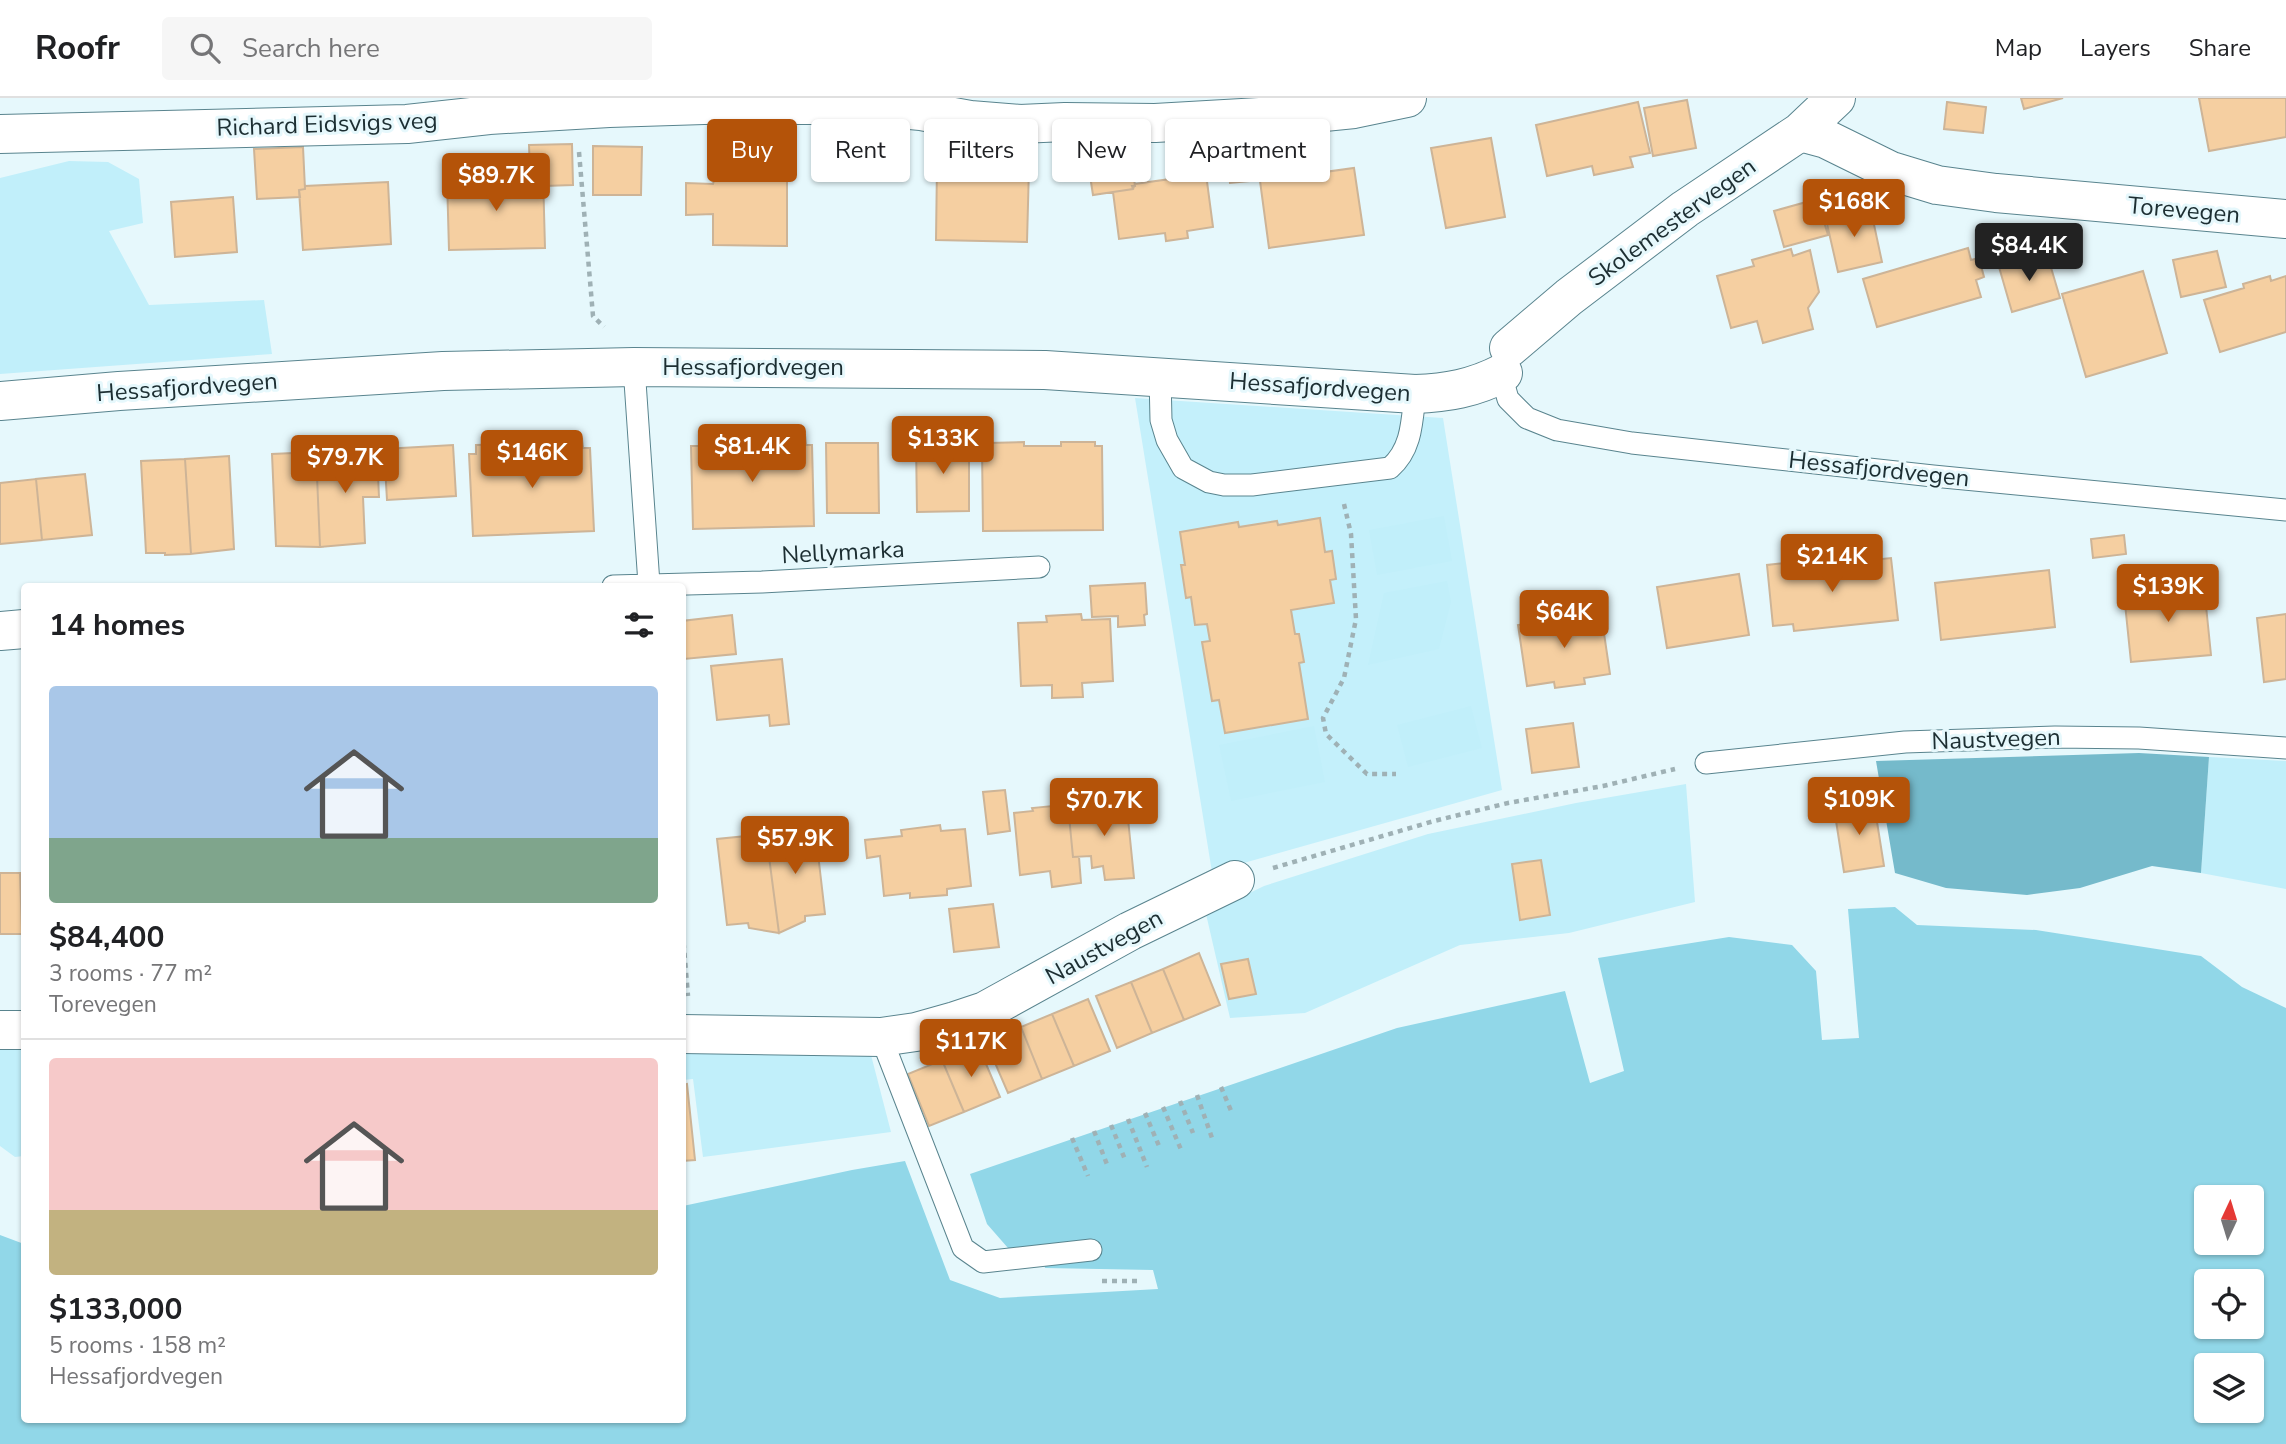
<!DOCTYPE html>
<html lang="en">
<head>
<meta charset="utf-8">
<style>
	body { margin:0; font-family:"Nunito Sans",sans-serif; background:#f6f6f6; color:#202124; height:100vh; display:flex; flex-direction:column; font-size:26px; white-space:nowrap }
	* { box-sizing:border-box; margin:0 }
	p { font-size:23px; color:#757577 }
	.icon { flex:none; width:38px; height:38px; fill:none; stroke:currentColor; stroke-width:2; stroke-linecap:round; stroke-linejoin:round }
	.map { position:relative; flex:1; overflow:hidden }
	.sheet { position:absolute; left:21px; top:485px; width:665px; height:840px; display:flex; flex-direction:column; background:#fff; border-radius:7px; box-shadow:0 2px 5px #0004 }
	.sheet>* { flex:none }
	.hud { position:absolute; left:707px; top:21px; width:665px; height:63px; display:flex; gap:14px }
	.needle { width:46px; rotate:4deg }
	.controls { position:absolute; left:2194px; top:1087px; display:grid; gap:14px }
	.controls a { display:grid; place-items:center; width:70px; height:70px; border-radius:7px; background:#fff; box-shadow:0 2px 5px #0004; font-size:35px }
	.price { position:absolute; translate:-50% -60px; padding:0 16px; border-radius:7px; background:#b45309; color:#fff; font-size:23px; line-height:46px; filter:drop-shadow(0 2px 4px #0008) }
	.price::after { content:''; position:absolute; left:50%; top:42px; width:21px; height:16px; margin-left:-10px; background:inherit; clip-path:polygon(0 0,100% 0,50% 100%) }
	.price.active { background:#222; color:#fff }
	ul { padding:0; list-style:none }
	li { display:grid; align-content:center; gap:14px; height:371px; padding:0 28px }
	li+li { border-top:2px solid #e0e0e0 }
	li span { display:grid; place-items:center; height:217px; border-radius:7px; color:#555 }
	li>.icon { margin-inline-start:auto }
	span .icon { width:126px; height:126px; fill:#fffc; stroke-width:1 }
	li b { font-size:30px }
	h2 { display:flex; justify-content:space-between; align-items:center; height:84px; padding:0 28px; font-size:30px }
	.tag { padding:0 24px; border-radius:7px; background:#fff; box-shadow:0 2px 5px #0004; font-size:24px; line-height:63px }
	.tag.active { background:#b45309; color:#fff }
	header { display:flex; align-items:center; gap:42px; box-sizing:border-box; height:98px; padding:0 35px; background:#fff; border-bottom:2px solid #e0e0e0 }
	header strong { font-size:33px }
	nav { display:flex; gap:38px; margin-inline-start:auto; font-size:24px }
	.search { width:490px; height:63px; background:#f6f6f6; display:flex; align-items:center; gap:18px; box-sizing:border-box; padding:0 24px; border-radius:7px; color:#757577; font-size:26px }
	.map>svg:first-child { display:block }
	.built { fill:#c4f0fb }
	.green { fill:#c1effa }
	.forest { fill:#75bacb }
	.water { fill:#91d7e8; fill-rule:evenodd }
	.building { fill:#f5cfa1; stroke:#cdb497; stroke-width:2 }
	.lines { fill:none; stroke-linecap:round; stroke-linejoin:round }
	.lane-casing { stroke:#59848e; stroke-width:23 }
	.street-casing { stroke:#59848e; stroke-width:40 }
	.path { stroke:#9fb1b5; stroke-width:4.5; stroke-dasharray:5 5; stroke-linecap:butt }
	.lane { stroke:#fff; stroke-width:21 }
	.street { stroke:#fff; stroke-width:38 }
	.labels { text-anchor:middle; stroke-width:6; stroke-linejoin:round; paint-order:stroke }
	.street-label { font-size:24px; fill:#1c2e32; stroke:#e6f8fc }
</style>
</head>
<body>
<header>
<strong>Roofr</strong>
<div class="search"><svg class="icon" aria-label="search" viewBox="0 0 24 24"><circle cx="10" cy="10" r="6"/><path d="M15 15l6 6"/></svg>Search here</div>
<nav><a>Map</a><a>Layers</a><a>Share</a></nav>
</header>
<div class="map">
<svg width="2286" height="1346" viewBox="0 0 2286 1346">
	<rect width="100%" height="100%" fill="#e6f8fc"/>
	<!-- built -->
	<path class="built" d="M1135,300L1443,320L1502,692L1212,774Z"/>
	<!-- green -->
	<path class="green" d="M69,63L108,64L139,81L143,125L109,133L149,207L264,202L272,256L0,276V80Z
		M1444,418L1452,463L1377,477L1369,432Z
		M1447,483L1451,504L1439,551L1368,567L1384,495Z
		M1471,608L1482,650L1408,669L1397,627Z
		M1314,628L1325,684L1231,703L1219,647Z
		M2209,659L2286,663V791L2201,775Z
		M1686,686L1695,804L1569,835L1460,847L1305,915L1230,920L1206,816L1264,788L1428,736L1576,705Z
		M24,915V1058L15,1059L0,1048V916Z
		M682,927L864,930L891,1034L703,1059L693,981L683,982Z"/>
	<!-- forest -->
	<path class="forest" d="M2139,655L2209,659L2201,775L2152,768L2080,790L2027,797L1946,790L1895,775L1876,663Z"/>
	<!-- water -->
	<path class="water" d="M1895,809L1917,827L2036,832L2201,858L2242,889L2286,910V1346H0V1137L24,1146V1321H682L683,1108L852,1072L905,1063L950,1182L1000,1200L1158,1191L1153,1172L1045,1170L1041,1149L1008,1150L987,1126L970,1076L1397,930L1565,893L1590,985L1624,973L1598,860L1729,839L1792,847L1816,873L1822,942L1859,940L1848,811ZM2207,1099H2252V1144H2207ZM2207,1183H2252V1228H2207ZM2207,1267H2252V1312H2207Z"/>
	<!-- building -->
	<path class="building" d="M2021,0H2063L2024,11Z
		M2199,0H2286V39L2209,53Z
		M1687,2L1696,50L1653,58L1644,10Z
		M1638,4L1650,55L1630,59L1633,69L1594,77L1592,68L1547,78L1536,27Z
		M1947,4L1986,9L1983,35L1944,31Z
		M1491,40L1505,119L1446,130L1431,50Z
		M572,46L573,87L544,88L543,73H530L529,47Z
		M1266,46L1270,81L1230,85L1226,50Z
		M593,48L642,49L641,97H593Z
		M303,49L305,91L299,92L300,99L257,101L254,51Z
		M1130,52L1135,88H1132L1133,91L1093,97L1087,58Z
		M937,67L1029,69L1027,144L936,142Z
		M1354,70L1364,137L1269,150L1260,83Z
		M1206,76L1213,129L1187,133L1188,140L1166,143L1165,135L1119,141L1113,94L1133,91L1135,86Z
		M543,77L545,150L449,152L447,80Z
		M714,82L787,83V148L713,147V116L686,117V85L713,86Z
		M388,84L391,146L303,152L299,92L305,91V88Z
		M233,99L237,154L175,159L171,104Z
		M1817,101L1828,137L1784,149L1774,113Z
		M1870,108L1882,164L1838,174L1825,117Z
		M1968,150L1971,162L1979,160L1984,179L1976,182L1981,199L1877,229L1863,181Z
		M1791,151L1793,158L1810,152L1819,194L1808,210L1813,231L1763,245L1757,223L1731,230L1717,178L1754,168L1752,162Z
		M2217,153L2226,189L2181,199L2173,162Z
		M2047,156L2060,200L2012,214L1999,169Z
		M2143,173L2167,255L2086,279L2062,196Z
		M2270,178L2271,183L2286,178V234L2220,254L2204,202L2244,190L2243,186Z
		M805,337L806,347H812L814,428L693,431L691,348H699V339L734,338V348L771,347L770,338Z
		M582,341L583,350H590L594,433L473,438L469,356H476V347L510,346L511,354L548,352V343Z
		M969,343V413L917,414L916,344Z
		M1024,344V348H1061V344H1095V348H1102L1103,432L983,433L982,349H989V345Z
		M826,345H878L879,415H827Z
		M453,347L456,398L387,402L384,351Z
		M360,352L361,355L377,354L379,399H363L365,445L320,449L316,354Z
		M316,354L320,449L276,448L272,356Z
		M229,358L234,451L191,456L185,361Z
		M185,361L191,456L165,457V455H146L141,363Z
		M85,376L92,437L42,442L36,381Z
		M36,381L42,442L0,446V385Z
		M1320,420L1325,454L1332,453L1336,481L1330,482L1334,505L1291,512L1295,536H1299L1304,564L1299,565L1308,621L1225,635L1219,602L1212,603L1202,544L1210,543L1207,526L1195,527L1191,499L1186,500L1181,467H1185L1180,434L1238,424L1239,429L1277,423L1278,427Z
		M2124,437L2126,456L2093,460L2091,441Z
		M1891,460L1898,522L1794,533L1793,526L1773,528L1767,467L1793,464V470Z
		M2049,472L2055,529L1941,542L1935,485Z
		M1739,476L1749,537L1667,550L1657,489Z
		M1145,485L1147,516L1144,517L1145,527L1118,529V518L1092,519L1090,488Z
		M2204,488L2211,557L2131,564L2124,496Z
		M1574,513L1575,519L1601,515L1610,576L1584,580L1585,586L1555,590L1554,584L1527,588L1518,527L1546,523L1545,517Z
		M1081,516L1082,522L1110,521L1113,583L1082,585L1083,599L1052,600V587L1021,588L1018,525L1047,524L1046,518Z
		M2286,516V581L2264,584L2257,520Z
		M732,517L736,556L684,561L682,523Z
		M782,561L789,626L770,628L769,617L717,622L711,568Z
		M1573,625L1579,669L1532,675L1526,631Z
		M1005,692L1010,733L988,736L983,694Z
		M1126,701L1134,780L1105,782L1103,768L1092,770L1091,758L1073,759L1069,718L1087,717L1085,705Z
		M1874,705L1884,768L1844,774L1834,710Z
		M1073,706L1074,718H1069L1073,759H1079L1081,785L1052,789L1050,773L1020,777L1014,715L1033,713L1032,710Z
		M940,727L941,733L965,731L971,788L947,791V797L910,800V795L884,798L880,758L867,760L865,742L902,738L901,732Z
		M815,730L825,816L805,818V823L779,835L766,736Z
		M766,736L779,835L749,830L748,825L727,827L717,741Z
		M1541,762L1550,817L1520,822L1512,766Z
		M0,775H20L22,836H0Z
		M993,806L999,849L954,854L949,811Z
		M1199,855L1220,907L1184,922L1163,871Z
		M1248,861L1256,896L1229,901L1221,866Z
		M1163,871L1184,922L1152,935L1131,884Z
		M1131,884L1152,935L1117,950L1096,898Z
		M1088,901L1110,953L1074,968L1052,916Z
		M1052,916L1074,968L1042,981L1021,929Z
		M1021,929L1042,981L1008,995L986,944Z
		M978,947L1000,999L964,1014L942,962Z
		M942,962L964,1014L929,1028L908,976Z
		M687,986L695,1062L682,1063V987Z"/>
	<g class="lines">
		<defs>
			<path id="lane" d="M634,269L649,486
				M1505,269L1502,280L1508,301L1527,320L1557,332L1632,345L1933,378L2286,412
				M1160,279L1161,322L1167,342L1183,370L1209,384L1224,387H1252L1390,370C1412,351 1412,323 1415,296
				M613,488L762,484L1039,469
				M1706,665L1905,644L2055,639L2139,640L2286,650
				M881,939L963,1150L983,1164L1091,1152"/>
			<path id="street" d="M1800,34L1826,41L1891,73L1937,87L1996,95L2286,121
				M0,36L407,26L489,17L609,10L704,7H857L921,13L970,22L1020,26L1065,24L1155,25L1294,17L1354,11L1407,0
				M1509,250L1569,199L1685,111L1800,34L1836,0
				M0,303L119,293L443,273L634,269L1045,272L1415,296C1447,295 1474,290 1503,275
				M0,533L24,531
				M0,932H24
				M682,936L881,939L916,934L955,923L985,913L1130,833L1235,782"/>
		</defs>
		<!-- lane casing -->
		<use href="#lane" class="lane-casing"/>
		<!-- street casing -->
		<use href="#street" class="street-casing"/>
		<!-- path -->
		<path class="path" d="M579,54L593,218L604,229
			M1344,406L1351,436L1356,521L1344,580L1323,620L1326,636L1367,676H1396
			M1273,770L1434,723L1508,705L1603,688L1675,671
			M682,825L688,898
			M1221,989L1232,1015
			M1197,997L1212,1040
			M1180,1003L1193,1035
			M1163,1009L1182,1054
			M1145,1015L1159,1048
			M1128,1021L1147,1069
			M1111,1027L1126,1064
			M1094,1033L1108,1069
			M1072,1040L1088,1078
			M1102,1183H1142"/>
		<!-- lane -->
		<use href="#lane" class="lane"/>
		<!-- street -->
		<use href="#street" class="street"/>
	</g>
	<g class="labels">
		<!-- street labels -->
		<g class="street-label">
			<text transform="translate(327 26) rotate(-2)" y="8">Richard Eidsvigs veg</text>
			<text transform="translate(2184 112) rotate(5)" y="8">Torevegen</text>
			<text transform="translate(1672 124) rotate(-36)" y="8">Skolemestervegen</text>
			<text x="753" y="277">Hessafjordvegen</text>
			<text transform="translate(187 289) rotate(-4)" y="8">Hessafjordvegen</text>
			<text transform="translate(1320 289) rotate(4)" y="8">Hessafjordvegen</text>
			<text transform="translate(1879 371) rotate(6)" y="8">Hessafjordvegen</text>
			<text transform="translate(843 454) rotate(-3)" y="8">Nellymarka</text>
			<text transform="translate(1996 641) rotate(-2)" y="8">Naustvegen</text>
			<text transform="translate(1104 849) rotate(-29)" y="8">Naustvegen</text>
		</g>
	</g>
</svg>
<div class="controls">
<a><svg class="needle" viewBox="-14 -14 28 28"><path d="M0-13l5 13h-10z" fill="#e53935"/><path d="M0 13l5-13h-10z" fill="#757577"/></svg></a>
<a><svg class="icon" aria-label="locate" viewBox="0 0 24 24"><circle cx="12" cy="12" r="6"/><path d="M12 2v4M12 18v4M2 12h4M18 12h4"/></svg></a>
<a><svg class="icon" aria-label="layers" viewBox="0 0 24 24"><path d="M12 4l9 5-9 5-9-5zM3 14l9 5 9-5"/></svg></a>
</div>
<b class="price" style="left:496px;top:115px">$89.7K</b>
<b class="price" style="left:1854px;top:141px">$168K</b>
<b class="price active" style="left:2029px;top:185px">$84.4K</b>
<b class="price" style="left:943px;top:378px">$133K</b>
<b class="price" style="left:752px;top:386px">$81.4K</b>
<b class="price" style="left:532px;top:392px">$146K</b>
<b class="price" style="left:345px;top:397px">$79.7K</b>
<b class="price" style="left:1832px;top:496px">$214K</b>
<b class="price" style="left:2168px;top:526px">$139K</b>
<b class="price" style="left:1564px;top:552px">$64K</b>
<b class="price" style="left:1859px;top:739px">$109K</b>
<b class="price" style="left:1104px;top:740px">$70.7K</b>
<b class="price" style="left:795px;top:778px">$57.9K</b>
<b class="price" style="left:971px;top:981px">$117K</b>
<div class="hud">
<a class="tag active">Buy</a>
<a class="tag">Rent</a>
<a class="tag">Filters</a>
<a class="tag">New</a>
<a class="tag">Apartment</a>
</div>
<section class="sheet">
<h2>14 homes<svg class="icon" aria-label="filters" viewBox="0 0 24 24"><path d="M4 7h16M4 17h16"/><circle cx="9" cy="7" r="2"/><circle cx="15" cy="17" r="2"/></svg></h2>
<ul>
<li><span style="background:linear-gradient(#a9c7e8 70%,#7fa58c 0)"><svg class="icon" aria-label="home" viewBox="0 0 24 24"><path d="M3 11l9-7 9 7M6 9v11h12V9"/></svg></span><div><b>$84,400</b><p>3 rooms · 77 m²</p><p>Torevegen</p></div></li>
<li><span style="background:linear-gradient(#f6c9c9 70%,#c2b280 0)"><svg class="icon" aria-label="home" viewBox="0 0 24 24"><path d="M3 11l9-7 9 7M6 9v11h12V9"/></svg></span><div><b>$133,000</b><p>5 rooms · 158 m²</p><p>Hessafjordvegen</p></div></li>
</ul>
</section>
</div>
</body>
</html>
